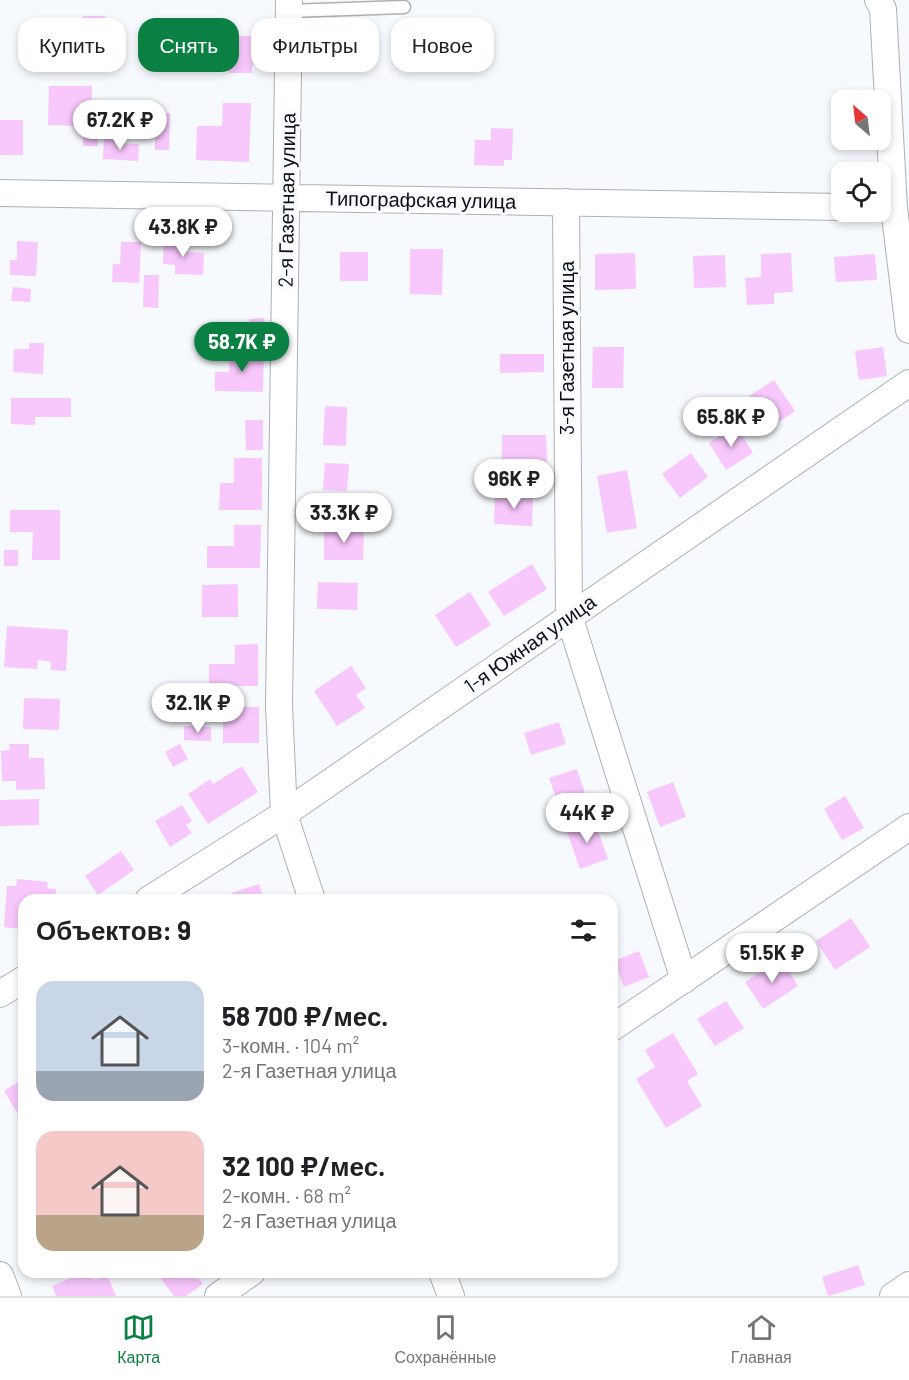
<!DOCTYPE html>
<html lang="ru">
<head>
<meta charset="utf-8">
<style>
	body { margin:0; font-family:Barlow,sans-serif; background:#f6f6f6; color:#202124; height:100vh; display:flex; flex-direction:column; font-size:22px; white-space:nowrap }
	* { box-sizing:border-box; margin:0 }
	p { font-size:20px; color:#757577 }
	.icon { flex:none; width:33px; height:33px; fill:none; stroke:currentColor; stroke-width:2; stroke-linecap:round; stroke-linejoin:round }
	.map { position:relative; flex:1; overflow:hidden }
	.drawer { position:absolute; left:18px; top:894px; width:600px; height:384px; display:flex; flex-direction:column; background:#fff; border-radius:18px; box-shadow:0 3px 9px #0003 }
	.drawer>* { flex:none }
	.top-card { position:absolute; left:18px; top:18px; width:600px; height:54px; display:flex; gap:12px }
	.needle { width:39px; rotate:332deg }
	.controls { position:absolute; left:831px; top:90px; display:grid; gap:12px }
	.controls a { display:grid; place-items:center; width:60px; height:60px; border-radius:12px; background:#fff; box-shadow:0 3px 9px #0003; font-size:30px }
	.price { position:absolute; translate:-50% -51px; padding:0 14px; border-radius:21px; background:#fff; color:#222; font-size:20px; line-height:39px; filter:drop-shadow(0 2px 3px #0008) }
	.price::after { content:''; position:absolute; left:50%; top:36px; width:18px; height:14px; margin-left:-9px; background:inherit; clip-path:polygon(0 0,100% 0,50% 100%) }
	.price.active { background:#0b8043; color:#fff }
	ul { padding:0; list-style:none }
	li { display:flex; align-items:center; gap:18px; height:150px; padding:0 18px }
	li span { display:grid; place-items:center; flex:none; width:168px; height:120px; border-radius:18px; color:#555 }
	li>.icon { margin-inline-start:auto }
	span .icon { width:72px; height:72px; fill:#fffc; stroke-width:1 }
	li b { font-size:26px }
	h2 { display:flex; justify-content:space-between; align-items:center; height:72px; padding:0 18px; font-size:26px }
	.pill { padding:0 21px; border-radius:18px; background:#fff; box-shadow:0 3px 9px #0003; font-size:21px; line-height:54px }
	.pill.active { background:#0b8043; color:#fff }
	.dock { display:flex; justify-content:space-around; align-items:center; height:84px; border-top:2px solid #e0e0e0; background:#fff; font-size:16px; color:#757577 }
	.dock a { display:grid; justify-items:center; gap:3px }
	.dock .active { color:#0b8043 }
	.map>svg:first-child { display:block }
	.building { fill:#f8c7fc }
	.lines { fill:none; stroke-linecap:round; stroke-linejoin:round }
	.service-casing { stroke:#acb1b8; stroke-width:15 }
	.minor-casing { stroke:#acb1b8; stroke-width:28 }
	.service { stroke:#fff; stroke-width:12 }
	.minor { stroke:#fff; stroke-width:26 }
	.labels { text-anchor:middle; stroke-width:6; stroke-linejoin:round; paint-order:stroke }
	.street-label { font-size:20px; fill:#0d0f11; stroke:#f6f9fe }
</style>
</head>
<body>
<div class="map">
<svg width="909" height="1296" viewBox="0 0 909 1296">
	<rect width="100%" height="100%" fill="#f6f9fe"/>
	<!-- building -->
	<path class="building" d="M83,16H105L104,37L83,36Z
		M228,36H268V65H252V73H228Z
		M49,86H92L91,114L79,113V126L48,125Z
		M122,101H142L143,136L114,137L113,112H122Z
		M223,103H251L249,162L196,160L197,126H222Z
		M151,113H170L169,150H155V127H151Z
		M83,118H98V146H83Z
		M0,120H23V155H0Z
		M491,128L513,129L512,160H504V166L474,165L475,140H491Z
		M104,138L118,139V143L139,144L138,161L103,159Z
		M164,240L187,241L186,252L204,253L203,275L175,274V265L163,264Z
		M17,241L38,242L36,276L10,275V260H17Z
		M121,242H141L139,283L112,282L113,264H120Z
		M410,249H443L442,295L410,294Z
		M340,252H368V281H340Z
		M635,253L636,289L595,290V254Z
		M791,253L793,292L774,293V304L747,305L745,278L761,277V254Z
		M875,254L877,280L836,282L834,257Z
		M725,255L726,287L694,288L693,256Z
		M144,275H159L158,308L143,307Z
		M13,287L31,289L30,302L11,301Z
		M264,318V342H249V319Z
		M29,343H44L43,374L13,372L14,349H29Z
		M593,347H624L623,388H592Z
		M883,347L887,376L859,380L855,351Z
		M230,350L264,351L263,392L215,391V372H229Z
		M500,354H544V372L500,373Z
		M774,380L795,411L770,428L749,396Z
		M11,398H71V417H35V425L11,424Z
		M325,406L347,407L346,446L323,445Z
		M245,420H263V450H246Z
		M736,426L753,453L726,470L709,443Z
		M502,435H546L547,462H502Z
		M691,453L708,477L680,498L662,474Z
		M234,458H262V510H219L220,483H234Z
		M325,463L349,464L347,491L323,490Z
		M627,470L637,528L607,533L597,476Z
		M495,494L533,496L532,526L494,524Z
		M10,510H60V560H32L33,532H10Z
		M234,525H261L260,568H207V546H234Z
		M324,527L364,528L363,560H324Z
		M4,550H18V566H4Z
		M532,564L547,589L504,616L488,592Z
		M318,582L358,583L357,610L317,609Z
		M238,584V617H202V585Z
		M470,592L491,625L456,647L435,615Z
		M7,626L68,630L66,671L51,670V662L38,660L37,669L4,667Z
		M258,644V686H209V664H235V645Z
		M351,666L366,688L356,695L365,708L337,726L314,691Z
		M24,698L60,699L59,730L23,729Z
		M223,707H259V743H223Z
		M559,722L566,744L531,755L524,733Z
		M184,726L211,727V741L184,740Z
		M9,744H29V758H44L45,789L16,790V781H2L1,751L10,750Z
		M180,744L188,759L173,767L165,752Z
		M242,766L258,792L208,824L188,794L210,779L213,784Z
		M577,769L588,802L561,811L549,778Z
		M673,782L686,817L660,827L647,792Z
		M845,796L864,828L842,840L824,809Z
		M39,799V825L0,826V800Z
		M182,805L192,821L186,825L192,833L170,847L155,821Z
		M594,819L608,859L580,869L566,829Z
		M121,851L134,870L98,895L85,876Z
		M17,879L48,882L47,888L56,889L55,900H24V934H19L20,929L4,927L7,886H16Z
		M259,884L264,900H233L231,893Z
		M572,894L574,900H555Z
		M851,918L870,947L835,970L816,941Z
		M639,951L649,977L624,987L614,961Z
		M781,959L798,986L763,1009L745,982Z
		M726,1001L744,1028L715,1046L697,1019Z
		M673,1033L698,1074L687,1081L702,1106L666,1128L636,1079L655,1067L645,1050Z
		M24,1078V1124L4,1091Z
		M858,1265L865,1285L828,1296L822,1277Z
		M86,1272H92L95,1280L107,1275L116,1296H56L52,1286Z
		M156,1272H194L203,1284L186,1296H174Z"/>
	<g class="lines">
		<defs>
			<path id="service" d="M289,11L404,7"/>
			<path id="minor" d="M289,0L279,706L284,814L312,900
				M878,0L883,9L894,208L909,330
				M0,193L842,207
				M566,202L569,616L684,980
				M148,900L284,814L909,383
				M0,994L24,979
				M612,1028L909,827
				M442,1272L451,1296
				M0,1275L8,1296
				M218,1296L252,1272
				M893,1296L909,1285"/>
		</defs>
		<!-- service casing -->
		<use href="#service" class="service-casing"/>
		<!-- minor casing -->
		<use href="#minor" class="minor-casing"/>
		<!-- service -->
		<use href="#service" class="service"/>
		<!-- minor -->
		<use href="#minor" class="minor"/>
	</g>
	<g class="labels">
		<!-- street labels -->
		<g class="street-label">
			<text transform="translate(287 200) rotate(-89)" y="7">2-я Газетная улица</text>
			<text transform="translate(421 200) rotate(1)" y="7">Типографская улица</text>
			<text transform="translate(567 348) rotate(-90)" y="7">3-я Газетная улица</text>
			<text transform="translate(530 644) rotate(-35)" y="7">1-я Южная улица</text>
		</g>
	</g>
</svg>
<div class="controls">
<a><svg class="needle" viewBox="-14 -14 28 28"><path d="M0-13l5 13h-10z" fill="#e53935"/><path d="M0 13l5-13h-10z" fill="#757577"/></svg></a>
<a><svg class="icon" aria-label="locate" viewBox="0 0 24 24"><circle cx="12" cy="12" r="6"/><path d="M12 2v4M12 18v4M2 12h4M18 12h4"/></svg></a>
</div>
<b class="price" style="left:120px;top:151px">67.2K ₽</b>
<b class="price" style="left:183px;top:258px">43.8K ₽</b>
<b class="price active" style="left:242px;top:373px">58.7K ₽</b>
<b class="price" style="left:731px;top:448px">65.8K ₽</b>
<b class="price" style="left:514px;top:510px">96K ₽</b>
<b class="price" style="left:344px;top:544px">33.3K ₽</b>
<b class="price" style="left:198px;top:734px">32.1K ₽</b>
<b class="price" style="left:587px;top:844px">44K ₽</b>
<b class="price" style="left:772px;top:984px">51.5K ₽</b>
<div class="top-card">
<a class="pill">Купить</a>
<a class="pill active">Снять</a>
<a class="pill">Фильтры</a>
<a class="pill">Новое</a>
</div>
<section class="drawer">
<h2>Объектов: 9<svg class="icon" aria-label="filters" viewBox="0 0 24 24"><path d="M4 7h16M4 17h16"/><circle cx="9" cy="7" r="2"/><circle cx="15" cy="17" r="2"/></svg></h2>
<ul>
<li><span style="background:linear-gradient(#c9d6e8 75%,#9aa5b1 0)"><svg class="icon" aria-label="home" viewBox="0 0 24 24"><path d="M3 11l9-7 9 7M6 9v11h12V9"/></svg></span><div><b>58 700 ₽/мес.</b><p>3-комн. · 104 m²</p><p>2-я Газетная улица</p></div></li>
<li><span style="background:linear-gradient(#f6c9c9 70%,#b9a48a 0)"><svg class="icon" aria-label="home" viewBox="0 0 24 24"><path d="M3 11l9-7 9 7M6 9v11h12V9"/></svg></span><div><b>32 100 ₽/мес.</b><p>2-комн. · 68 m²</p><p>2-я Газетная улица</p></div></li>
</ul>
</section>
</div>
<nav class="dock">
<a class="active"><svg class="icon" aria-label="map" viewBox="0 0 24 24"><path d="M3 6l6-2 6 2 6-2v14l-6 2-6-2-6 2zM9 4v14M15 6v14"/></svg>Карта</a>
<a><svg class="icon" aria-label="saved" viewBox="0 0 24 24"><path d="M7 4h10v16l-5-4-5 4z"/></svg>Сохранённые</a>
<a><svg class="icon" aria-label="home" viewBox="0 0 24 24"><path d="M3 11l9-7 9 7M6 9v11h12V9"/></svg>Главная</a>
</nav>
</body>
</html>
